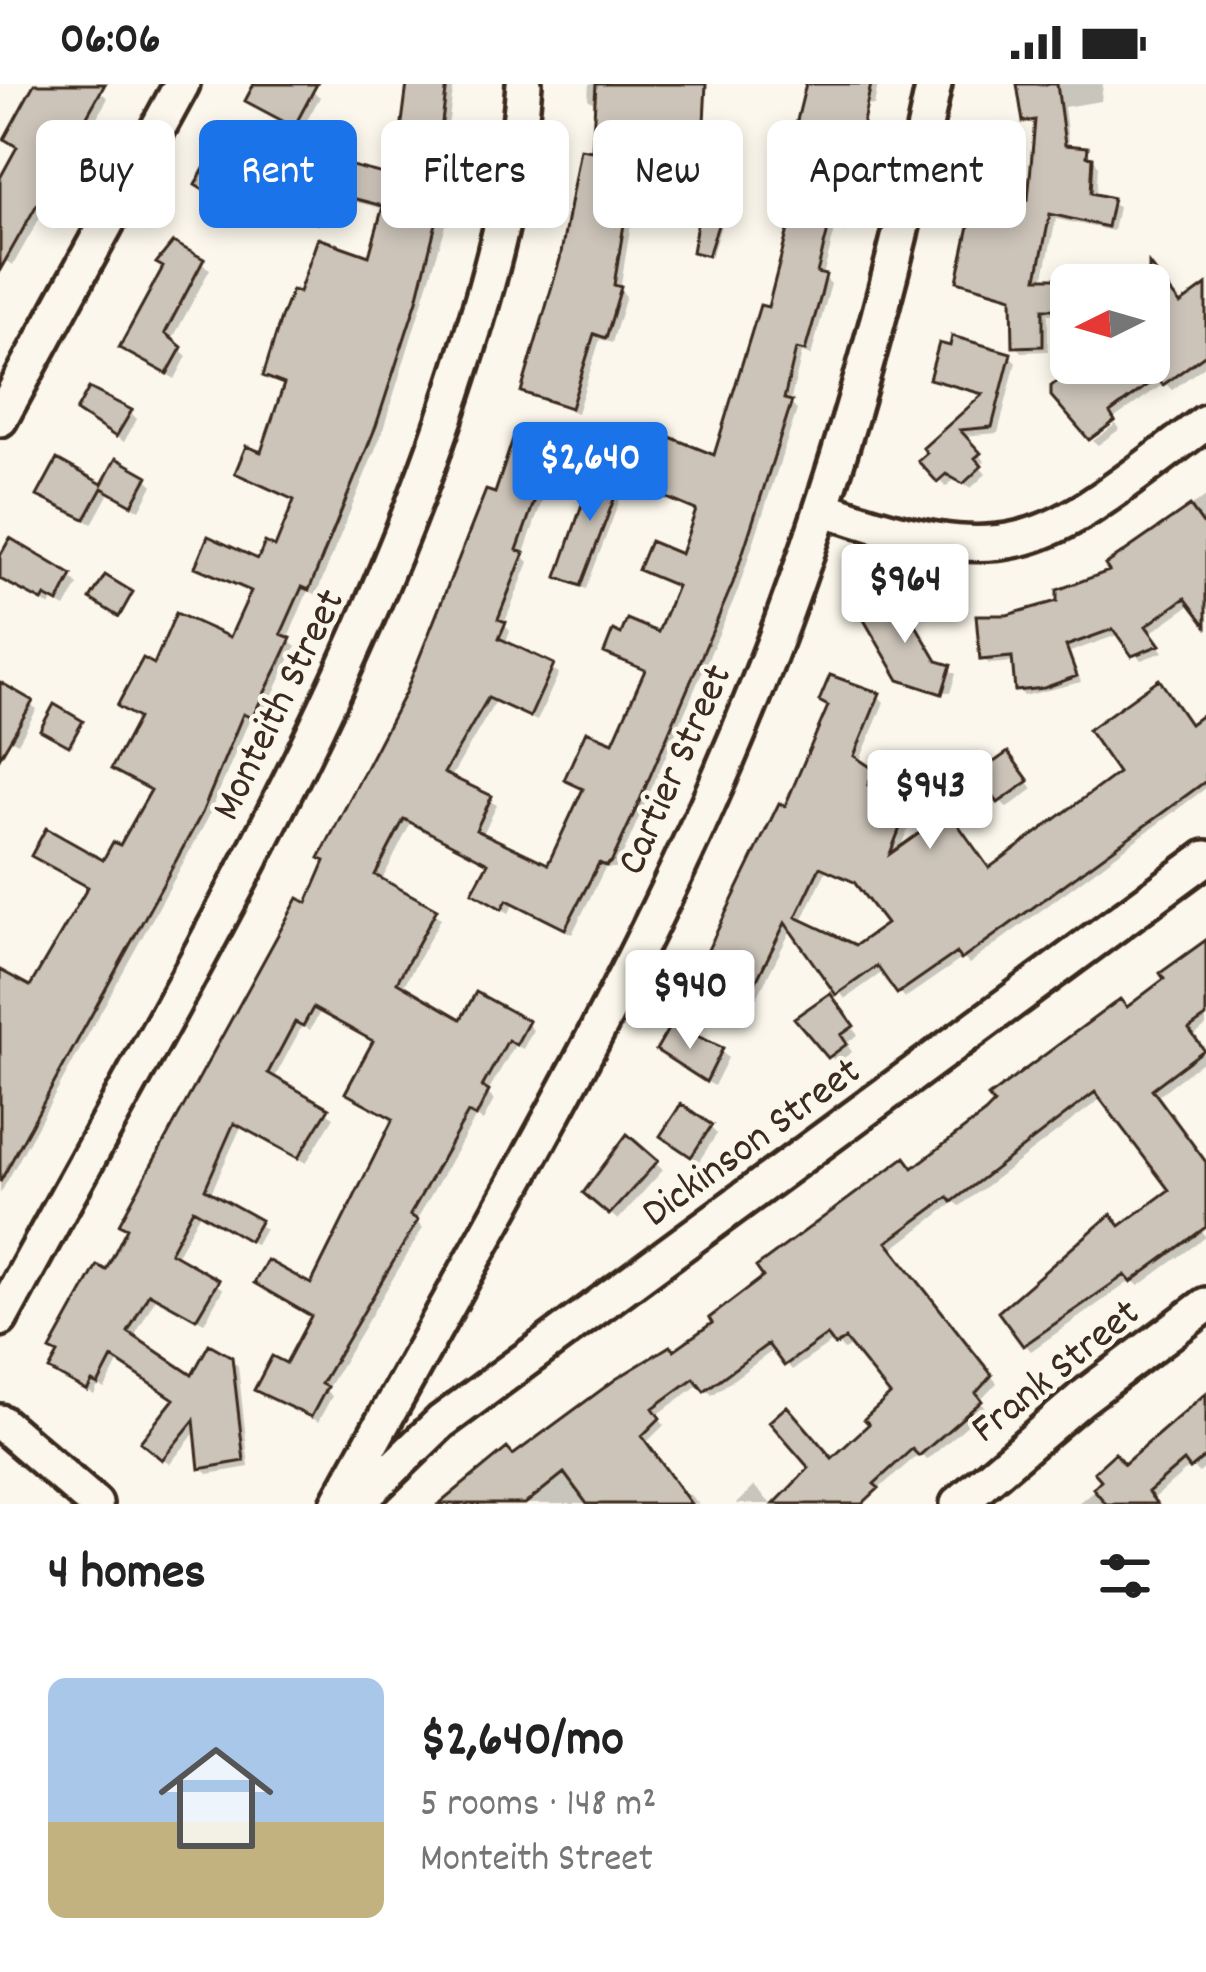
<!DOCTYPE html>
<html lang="en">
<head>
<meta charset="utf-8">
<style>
	body { margin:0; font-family:Dekko,sans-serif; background:#f6f6f6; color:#222; height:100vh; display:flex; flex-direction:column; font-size:45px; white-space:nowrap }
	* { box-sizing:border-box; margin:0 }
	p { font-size:39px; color:#767676 }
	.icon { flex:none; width:66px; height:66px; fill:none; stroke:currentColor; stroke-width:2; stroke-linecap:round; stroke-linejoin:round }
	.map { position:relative; height:1420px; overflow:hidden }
	.drawer { display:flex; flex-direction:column; background:#fff; flex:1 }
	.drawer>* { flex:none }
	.top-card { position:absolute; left:36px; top:36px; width:1134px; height:108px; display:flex; gap:24px }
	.needle { width:78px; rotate:265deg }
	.buttons { position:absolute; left:1050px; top:180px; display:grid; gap:24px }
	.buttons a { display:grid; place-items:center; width:120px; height:120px; border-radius:18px; background:#fff; box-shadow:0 6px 18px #0003; font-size:60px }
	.price { position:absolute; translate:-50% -102px; padding:0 27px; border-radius:12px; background:#fff; color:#222; font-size:39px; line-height:78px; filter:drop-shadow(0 3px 6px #0008) }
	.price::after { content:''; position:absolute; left:50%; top:72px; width:36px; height:27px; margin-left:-18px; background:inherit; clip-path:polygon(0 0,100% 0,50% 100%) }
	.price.active { background:#1a73e8; color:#fff }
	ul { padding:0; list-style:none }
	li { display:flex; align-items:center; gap:36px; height:300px; padding:0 48px }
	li+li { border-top:3px solid #e0e0e0 }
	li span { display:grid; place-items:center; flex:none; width:336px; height:240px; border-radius:18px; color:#555 }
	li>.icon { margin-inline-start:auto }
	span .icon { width:144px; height:144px; fill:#fffc; stroke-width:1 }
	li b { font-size:51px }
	h2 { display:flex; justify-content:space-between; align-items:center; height:144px; padding:0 48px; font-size:51px }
	.pill { padding:0 42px; border-radius:18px; background:#fff; box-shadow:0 6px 18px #0003; font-size:42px; line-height:108px }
	.pill.active { background:#1a73e8; color:#fff }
	.status { display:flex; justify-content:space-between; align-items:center; height:84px; padding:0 60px; background:#fff; direction:ltr }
	.status svg { height:33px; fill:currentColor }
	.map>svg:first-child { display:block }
	.shadow { fill:#0003; fill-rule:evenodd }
	.building { fill:#ccc4b9; stroke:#3b2a1e; stroke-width:3; fill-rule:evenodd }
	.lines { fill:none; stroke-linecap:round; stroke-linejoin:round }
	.minor-casing { stroke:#3b2a1e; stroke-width:42 }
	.minor { stroke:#fbf7ec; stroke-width:33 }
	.labels { text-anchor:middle; stroke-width:9; stroke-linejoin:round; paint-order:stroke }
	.street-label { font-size:42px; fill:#3b2a1e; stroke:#fbf7ec }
</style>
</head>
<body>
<div class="status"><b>06:06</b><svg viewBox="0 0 49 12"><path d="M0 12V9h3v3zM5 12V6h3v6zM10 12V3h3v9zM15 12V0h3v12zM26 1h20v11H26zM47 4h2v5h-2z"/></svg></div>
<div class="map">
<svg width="1206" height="1420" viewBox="0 0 1206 1420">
	<rect width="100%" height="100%" fill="#fbf7ec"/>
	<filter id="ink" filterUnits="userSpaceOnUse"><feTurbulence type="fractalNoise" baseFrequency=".00833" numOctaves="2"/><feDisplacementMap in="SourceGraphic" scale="24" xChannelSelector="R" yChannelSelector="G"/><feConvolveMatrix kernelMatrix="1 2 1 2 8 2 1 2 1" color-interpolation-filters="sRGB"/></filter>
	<g filter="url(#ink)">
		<!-- shadow -->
		<path class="shadow" d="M34,0H90L108,14L13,181L0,174V105L20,65L7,55Z
			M258,0H303L320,13L301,47L249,16Z
			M411,0H454L443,77L444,93L453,100L447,138L382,349L316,511L308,507L287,556L296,563L259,639L250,634L207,736L0,1110V895L31,906L91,805L35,771L105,780L121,765L153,708L114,684L141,636L120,622L155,584L232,557L253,510L199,482L260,479L277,467L296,418L239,388L262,372L286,303L267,291L300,212L371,176L385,125L336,113L318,142L293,127L314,75L397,97Z
			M589,0H666L709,44L707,93L733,104L711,173L695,167L707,101L639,91L620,206L626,212L612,259L600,255L577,329L524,307L595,70L598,22L588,15Z
			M811,0H878L874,22L817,13Z
			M1020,0H1103L1101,17L1064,23L1069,65L1093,72L1098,82L1096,113L1118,123L1113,147L1056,135L1043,197L1078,201H1071V230H1048V267L1022,268L1016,261L1015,216L960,196L1030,120L1037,42L1025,37Z
			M861,47L867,53L845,149L835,146L823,192L831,200L811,272L802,269L790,319L797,326L738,506L617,784H605L572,850L514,820L509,829L482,813L491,781L411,739L381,798L441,834L402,905L462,939H527L533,946L523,965L515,961L487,1009L494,1016L483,1037L476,1033L416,1137L423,1144L326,1307L332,1312L318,1338L258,1305L287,1283L314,1233L257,1199L312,1204L396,1036L349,1008L375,959L320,928L310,946L302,942L274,995L334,1033L306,1079L241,1043L210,1111L265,1145L256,1161L200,1129L175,1174L223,1205L204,1239L156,1213L133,1255L193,1295L230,1275L238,1282L249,1383L208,1390L202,1383L198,1345L170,1380L150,1364L177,1316L119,1277L105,1305L98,1302L94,1311L53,1286L309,824L497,413L551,368L557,374L523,472L529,478L504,540L510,547L505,560L559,589L537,637L495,618L450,695L497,721L482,752L550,784L585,707L567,696L614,662L647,588L607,568L660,552L679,505L642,485L683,474L699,429L635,398L716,375L770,227L805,72L793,64Z
			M268,100L275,107L258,138L199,101Z
			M173,162L210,185L171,258L187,272L175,295L122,263Z
			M1206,204V281L1172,306L1165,299L1089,352L1115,279H1149V238L1181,224Z
			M1010,272L1016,278L998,349L962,352L985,377L979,382L986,390L971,404L954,395L946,403L922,377L984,313L933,294Z
			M130,328L137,335L124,358L87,333Z
			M1116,340L1120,345L1098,361L1093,357Z
			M58,380L103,404L146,394L153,401L140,426L109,409L92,440L41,411Z
			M622,392L627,397L586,505L566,497L561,492Z
			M1206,412V536L1193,519L1150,549L1163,568L1141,576L1120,550L1070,568L1081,598L1024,612L1018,605L1015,578L989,580L983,574L1008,534L1060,519L1114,489L1109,482Z
			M0,478L71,494L78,501L65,524L53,517L50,522L0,495Z
			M938,580L956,590L950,609L901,594Z
			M0,602L37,625L18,659L8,654L0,668Z
			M878,612L884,618L859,679L879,694L874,707L915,727L899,767L990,787L1206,632V704L969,880L963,874L905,914L884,887L845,915L792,844L757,914L709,887L830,625L822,617ZM826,787L861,802L890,840L857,865L801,839Z
			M81,639L72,663L46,648Z
			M1015,678L1033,705L1007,724L1001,717Z
			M1206,859V942L1193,953L1206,975L1156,1013L1206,1080L1201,1147L1206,1153L1139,1202L1132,1196L1031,1267L1025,1260L1121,1146L1173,1106L1103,1013L960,1122L955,1118L891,1166L997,1299L980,1317L986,1325L927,1376L920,1369L861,1420H778L813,1384L833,1378L874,1340L894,1311L853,1260L844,1266L835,1256L792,1286L775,1265L712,1311L701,1299L657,1331L664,1341L646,1359L685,1414L689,1410L699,1420H448L482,1387L513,1374L674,1270L1128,926Z
			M836,919L858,951L846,959L852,968L837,979L830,972Z
			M721,967L728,974L714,1002L667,972Z
			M710,1043L717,1050L699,1077L671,1059Z
			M628,1055L663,1086L618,1136L594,1116Z
			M1206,1313V1383L1199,1389L1191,1382L1152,1416L1155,1420H1077Z
			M754,1402L771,1420H736Z"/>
		<!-- building -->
		<path class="building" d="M34,0H105L0,186V94L17,63L4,55Z
			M254,0H317L294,43L245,17Z
			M407,0H447L438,69L439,89L448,91L417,216L376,342L309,506L302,503L281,550L291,554L279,580L252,634L243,630L202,729L0,1098V886L30,902L88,803L31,772L46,744L103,776L113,758L120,761L151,706L111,685L138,634L117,622L143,574L154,580L176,529L230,553L251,507L195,483L208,452L258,475L265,458L275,463L294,416L235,389L246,362L261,368L284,300L263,292L281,234L292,206L299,208L318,154L369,172L383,122L329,108L311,138L283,122L312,72L395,93Z
			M596,0H706L701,96L633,86L614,201L621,203L606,254L594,250L571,324L521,308L560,175L580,65L592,67Z
			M806,0H871L847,116L839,144L829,142L817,189L826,191L820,215L805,267L796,265L784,315L792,317L733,499L636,725L612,777L606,782L599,779L565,845L507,816L502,825L472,808L488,779L404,735L375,791L437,825L397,898L461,935L476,908L529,937L516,961L508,956L482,1003L489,1007L476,1033L468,1029L410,1131L418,1136L321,1300L327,1303L311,1333L254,1306L272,1272L286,1279L311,1232L254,1199L267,1176L311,1200L393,1035L345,1009L373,957L313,924L303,942L295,938L268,989L329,1024L298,1074L234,1039L205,1105L261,1136L249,1157L193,1125L170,1168L219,1196L196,1235L149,1209L128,1248L192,1291L209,1260L232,1273L244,1377L199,1385L194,1336L162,1376L140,1358L174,1315L112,1274L98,1301L92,1298L87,1307L49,1286L58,1270L50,1266L97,1181L106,1186L127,1144L119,1140L298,814L307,819L325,777L319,774L406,607L486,406L495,409L514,352L553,365L517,466L524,469L498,535L506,538L499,554L554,580L530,633L488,614L444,689L492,712L476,746L548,780L583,705L564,696L586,647L613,658L645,586L604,569L613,546L621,550L627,535L658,548L677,502L638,486L650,457L681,470L696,426L631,399L653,346L714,371L760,221L768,223L791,134L786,133L803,68L790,65Z
			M1017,0H1057L1065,61L1088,63L1087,72L1093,73L1091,109L1113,114L1107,143L1050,130L1037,194H1071V225H1043V262L1013,263L1012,213L957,197L977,105L1028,116L1035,36L1023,38Z
			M213,68L270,97L250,134L195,101Z
			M706,90L732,98L708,172L692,168Z
			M173,158L204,175L165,249L182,263L167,290L119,264L163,183L156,179Z
			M1149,180L1180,220L1206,201V270L1163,301L1157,294L1110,329L1115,337L1089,356L1051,312V302L1082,279H1149Z
			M952,252L1011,269L992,343L960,346L981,369L975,374L982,382L963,400L946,390L937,398L918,377L927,369L923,364L983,310L929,295L939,259L950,262Z
			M89,304L132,326L116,353L76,327Z
			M116,374L148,392L132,421L102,404L85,435L37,412L57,375L102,400Z
			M596,380L624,389L581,502L557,493Z
			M1190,422L1206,444V542L1185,514L1146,542L1160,561L1132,572L1113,545L1066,562L1077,592L1044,604L1015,607L1012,573L980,576L976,531H1007L1057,517V506L1109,487L1105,481Z
			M10,454L72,491L58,519L45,512L42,517L0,495V472Z
			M105,491L133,508L119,533L90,515Z
			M889,509L914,538L937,577L951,581L942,610L899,596L864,536L868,533L863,524Z
			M830,591L880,609L854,672L875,686L868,701L910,718L890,770L949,728L989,784L1118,689L1088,646L1159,595L1190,640L1206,628V697L961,876L956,869L897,910L877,882L836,911L785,839L750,910L705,887L710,877L704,874L779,719L785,722L828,622L819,617ZM820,783L854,798L886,840L856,861L796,833Z
			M0,598L33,617L0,673Z
			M54,620L83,637L69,662L40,646Z
			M1008,668L1029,697L998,719L977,690Z
			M1206,856V933L1189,945L1204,966L1152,1005L1206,1078V1143L1131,1198L1125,1191L1023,1262L998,1228L1111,1130L1120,1142L1169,1106L1095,1008L952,1118L948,1113L887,1158L992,1291L976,1309L982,1317L919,1372L912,1365L874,1400L879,1404L862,1420H774L809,1384L769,1338L787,1322L832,1374L869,1340L864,1335L890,1311L845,1255L835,1262L827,1251L784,1282L768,1260L704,1307L694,1294L653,1324L660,1334L642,1352L691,1420H587L564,1389L525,1420H439L507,1364L513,1371L616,1295L670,1262L674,1266L712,1239L709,1234L763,1193L756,1183L905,1073L913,1084L985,1029L994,1020L988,1013L1120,915L1127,923L1164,895L1160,889Z
			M830,909L854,942L841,951L847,960L828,974L794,934Z
			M671,940L723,964L706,998L656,966Z
			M681,1020L712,1041L691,1073L660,1052Z
			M627,1050L658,1077L609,1131L583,1109Z
			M1206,1309V1372L1190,1385L1184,1377L1148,1408L1157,1420H1106L1093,1404L1101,1396L1094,1388L1115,1369L1124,1380Z"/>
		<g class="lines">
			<defs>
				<path id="minor" d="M0,335L182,0
					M823,424C1021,495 1048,456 1206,338
					M0,1235C159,940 336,652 445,334C482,225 515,115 524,0
					M0,1338L95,1420
					M338,1420C467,1182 608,947 717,699C816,474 884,240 934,0
					M356,1420L441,1338L1206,774
					M958,1420L1081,1315L1206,1221"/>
			</defs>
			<!-- minor casing -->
			<use href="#minor" class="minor-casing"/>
			<!-- minor -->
			<use href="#minor" class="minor"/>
		</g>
	</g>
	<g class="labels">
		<!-- street labels -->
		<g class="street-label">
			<text transform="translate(275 619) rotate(-64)" y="15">Monteith Street</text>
			<text transform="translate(671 684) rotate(-66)" y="15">Cartier Street</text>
			<text transform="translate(749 1055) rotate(-36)" y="15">Dickinson Street</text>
			<text transform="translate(1053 1284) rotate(-39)" y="15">Frank Street</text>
		</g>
	</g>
</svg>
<div class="buttons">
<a><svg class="needle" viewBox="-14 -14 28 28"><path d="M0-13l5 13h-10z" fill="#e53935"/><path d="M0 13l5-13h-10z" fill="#767676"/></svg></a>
</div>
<b class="price active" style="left:590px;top:440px">$2,640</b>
<b class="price" style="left:905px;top:562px">$964</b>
<b class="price" style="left:930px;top:768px">$943</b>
<b class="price" style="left:690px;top:968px">$940</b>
<div class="top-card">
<a class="pill">Buy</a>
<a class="pill active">Rent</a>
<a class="pill">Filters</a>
<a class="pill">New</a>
<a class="pill">Apartment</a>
</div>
</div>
<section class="drawer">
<h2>4 homes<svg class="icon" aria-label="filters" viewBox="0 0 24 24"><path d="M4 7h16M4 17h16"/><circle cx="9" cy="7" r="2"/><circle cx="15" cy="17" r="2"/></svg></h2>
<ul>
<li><span style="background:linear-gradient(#a9c7e8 60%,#c2b280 0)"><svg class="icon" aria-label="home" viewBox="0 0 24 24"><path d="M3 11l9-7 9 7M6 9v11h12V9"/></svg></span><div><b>$2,640/mo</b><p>5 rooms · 148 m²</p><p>Monteith Street</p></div></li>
</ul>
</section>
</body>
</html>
